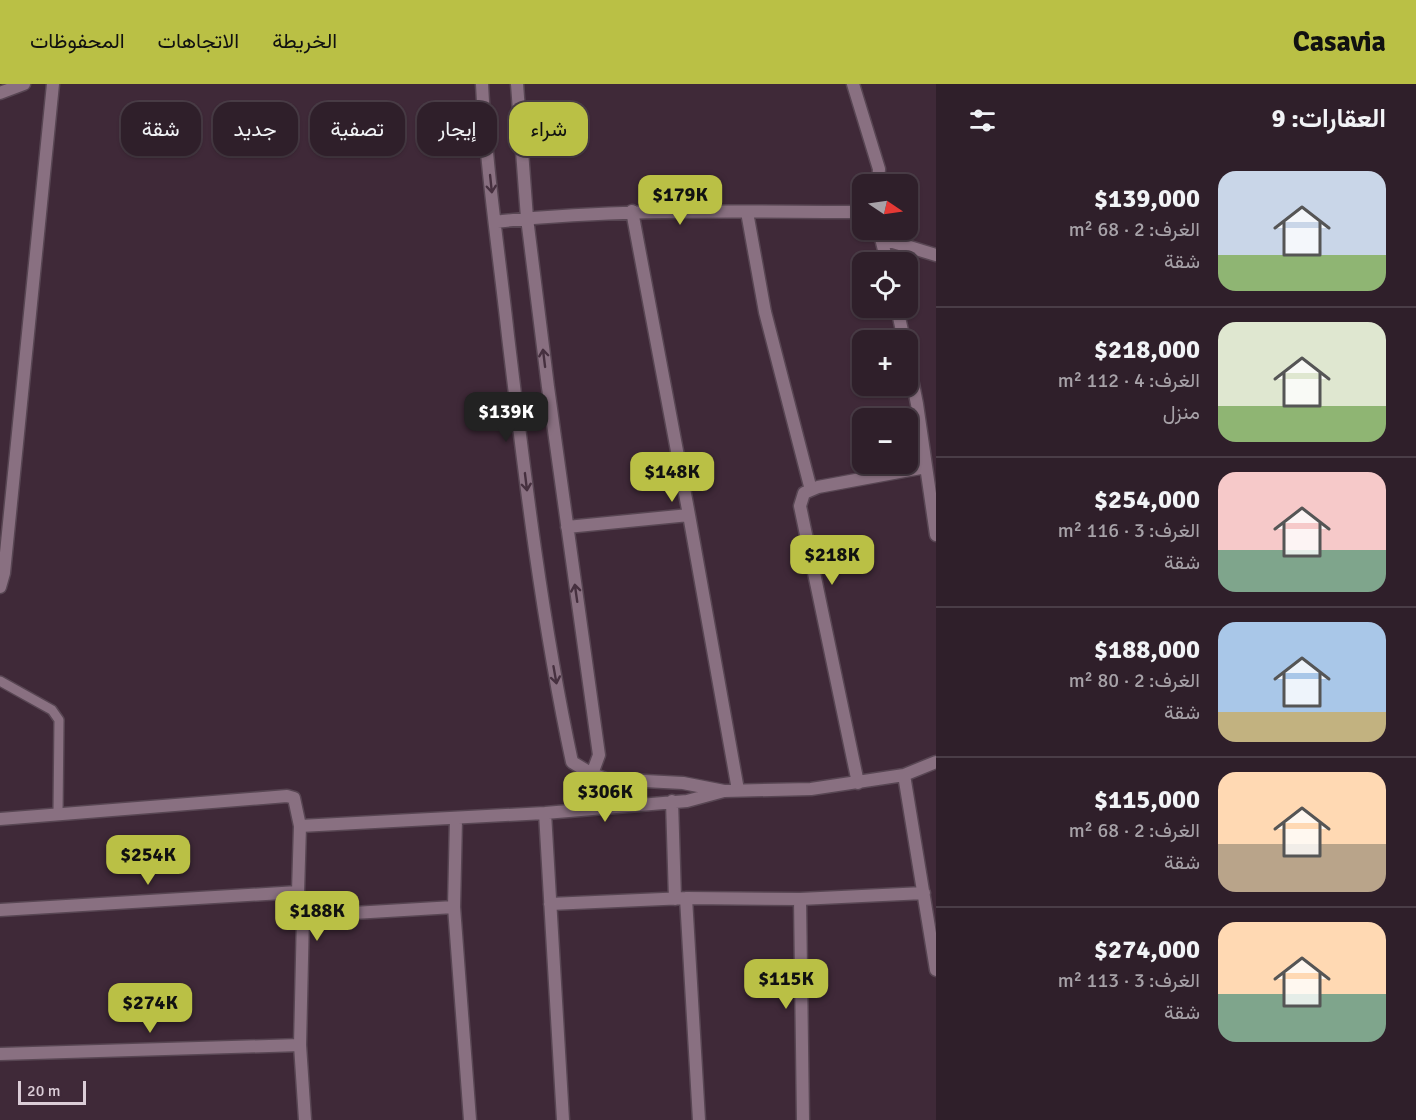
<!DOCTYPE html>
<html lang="ar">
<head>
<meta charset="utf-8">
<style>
	body { margin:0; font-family:Signika,Vazirmatn,sans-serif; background:#3b2c36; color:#f1f3f6; direction:rtl; height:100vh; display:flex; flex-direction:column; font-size:22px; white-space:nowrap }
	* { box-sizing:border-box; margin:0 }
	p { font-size:20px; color:#a7a2a8 }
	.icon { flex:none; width:33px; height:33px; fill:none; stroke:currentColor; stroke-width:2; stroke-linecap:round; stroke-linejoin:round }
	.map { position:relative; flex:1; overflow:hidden; direction:ltr }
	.side { display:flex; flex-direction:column; background:#2f1f2a; width:480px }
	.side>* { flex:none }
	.banner { position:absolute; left:18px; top:18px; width:570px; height:54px; direction:rtl; display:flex; gap:12px }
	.needle { width:39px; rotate:103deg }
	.fabs { position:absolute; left:852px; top:90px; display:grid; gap:12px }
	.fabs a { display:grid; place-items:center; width:66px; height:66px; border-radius:12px; background:#2f1f2a; box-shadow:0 2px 4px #0004,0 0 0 2px #4a3d47; font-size:30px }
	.scale { position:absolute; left:18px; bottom:15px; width:68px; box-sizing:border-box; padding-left:6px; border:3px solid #dbcdd7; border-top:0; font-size:16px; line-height:21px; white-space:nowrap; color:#dbcdd7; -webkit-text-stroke:4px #3f2938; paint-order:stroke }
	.price { position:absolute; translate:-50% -51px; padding:0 14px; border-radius:12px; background:#bac045; color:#111; font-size:20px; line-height:39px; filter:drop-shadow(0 2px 3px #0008) }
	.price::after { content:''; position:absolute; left:50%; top:36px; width:18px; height:14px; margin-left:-9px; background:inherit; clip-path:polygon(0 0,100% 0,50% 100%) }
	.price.on { background:#222; color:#fff }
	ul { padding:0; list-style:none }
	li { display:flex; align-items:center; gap:18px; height:150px; padding:0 30px }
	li+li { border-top:2px solid #4a3d47 }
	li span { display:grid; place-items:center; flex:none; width:168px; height:120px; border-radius:18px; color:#555 }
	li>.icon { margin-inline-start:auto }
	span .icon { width:72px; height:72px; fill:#fffc; stroke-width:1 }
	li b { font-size:26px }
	h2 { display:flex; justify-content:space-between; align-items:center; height:72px; padding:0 30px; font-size:26px }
	.tag { padding:0 21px; border-radius:18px; background:#2f1f2a; box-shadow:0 2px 4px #0004,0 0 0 2px #4a3d47; font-size:21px; line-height:54px }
	.tag.on { background:#bac045; color:#111 }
	header { display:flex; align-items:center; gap:36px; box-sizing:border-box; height:84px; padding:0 30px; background:#bac045; color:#111 }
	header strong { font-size:28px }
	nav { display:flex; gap:33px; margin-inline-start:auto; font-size:21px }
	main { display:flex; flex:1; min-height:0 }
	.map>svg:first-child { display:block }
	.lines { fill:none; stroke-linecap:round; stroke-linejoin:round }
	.service-casing { stroke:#584653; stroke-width:12 }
	.minor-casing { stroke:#584653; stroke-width:15 }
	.service { stroke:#897081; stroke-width:9 }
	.minor { stroke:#897081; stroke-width:12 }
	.oneway { stroke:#46303f }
</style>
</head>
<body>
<header>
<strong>Casavia</strong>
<nav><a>الخريطة</a><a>الاتجاهات</a><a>المحفوظات</a></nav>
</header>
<main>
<section class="side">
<h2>العقارات: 9<svg class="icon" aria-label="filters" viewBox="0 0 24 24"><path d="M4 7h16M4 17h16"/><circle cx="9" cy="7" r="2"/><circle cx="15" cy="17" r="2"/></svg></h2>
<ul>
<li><span style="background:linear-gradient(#c9d6e8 70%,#8fb573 0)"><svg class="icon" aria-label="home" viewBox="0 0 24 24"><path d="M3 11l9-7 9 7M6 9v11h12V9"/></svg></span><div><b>$139,000</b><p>الغرف: 2 · 68 m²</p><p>شقة</p></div></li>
<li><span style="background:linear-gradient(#dfe7d0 70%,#8fb573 0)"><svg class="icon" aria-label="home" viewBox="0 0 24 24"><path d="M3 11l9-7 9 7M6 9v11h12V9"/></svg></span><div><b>$218,000</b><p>الغرف: 4 · 112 m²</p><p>منزل</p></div></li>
<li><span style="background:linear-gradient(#f6c9c9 65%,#7fa58c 0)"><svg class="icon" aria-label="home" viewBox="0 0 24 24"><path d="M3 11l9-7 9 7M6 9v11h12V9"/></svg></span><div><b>$254,000</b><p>الغرف: 3 · 116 m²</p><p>شقة</p></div></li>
<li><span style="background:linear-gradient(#a9c7e8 75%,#c2b280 0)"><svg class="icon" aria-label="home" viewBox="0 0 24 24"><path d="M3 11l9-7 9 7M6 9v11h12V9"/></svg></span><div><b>$188,000</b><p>الغرف: 2 · 80 m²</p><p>شقة</p></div></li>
<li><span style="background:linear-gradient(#ffd9b3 60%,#b9a48a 0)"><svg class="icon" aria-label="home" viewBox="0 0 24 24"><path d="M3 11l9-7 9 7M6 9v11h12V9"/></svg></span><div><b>$115,000</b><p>الغرف: 2 · 68 m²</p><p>شقة</p></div></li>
<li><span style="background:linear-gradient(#ffd9b3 60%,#7fa58c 0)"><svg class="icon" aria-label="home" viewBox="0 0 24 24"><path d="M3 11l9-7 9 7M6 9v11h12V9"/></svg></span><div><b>$274,000</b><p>الغرف: 3 · 113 m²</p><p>شقة</p></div></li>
</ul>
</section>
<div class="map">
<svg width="936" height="1036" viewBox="0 0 936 1036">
	<rect width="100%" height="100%" fill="#3f2938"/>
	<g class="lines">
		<defs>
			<path id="service" d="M0,597L52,626L59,636L58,730"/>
			<path id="minor" d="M482,0C486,84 499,169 508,252C525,395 542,538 572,678L592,690L606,695L683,699L724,707
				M517,0L527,134L548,303L599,671L592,690
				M853,0L879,85L878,100
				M0,9L24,0
				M632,127L689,431L738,706
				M747,128L765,228L811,406
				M495,138C618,124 739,128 862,128
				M879,146L887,178
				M883,155L936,171
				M897,224L904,256
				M908,275L917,320L936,451
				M567,443L689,431
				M0,503L4,489L53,0
				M904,691L936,886
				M858,699L800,422L804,409L818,403L926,383
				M672,717L675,815
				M545,729L563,1036
				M0,735L287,712L294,714L300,742L298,808L303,832L300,961L305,1036
				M456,735L454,823L470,1036
				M300,742L545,729L687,717L724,707L811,705L904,691L936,678
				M686,814L699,1036
				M800,815L803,1036
				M550,820L686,814L800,815L924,809
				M0,826L298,808
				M303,832L454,823
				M0,970L300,961"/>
		</defs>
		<!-- service casing -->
		<use href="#service" class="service-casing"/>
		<!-- minor casing -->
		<use href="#minor" class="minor-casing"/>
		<!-- service -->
		<use href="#service" class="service"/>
		<!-- minor -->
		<use href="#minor" class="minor"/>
	</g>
	<!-- one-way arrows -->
	<defs><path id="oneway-shaft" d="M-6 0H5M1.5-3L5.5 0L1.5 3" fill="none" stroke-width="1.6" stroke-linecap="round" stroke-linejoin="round" transform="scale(1.5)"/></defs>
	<g class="oneway">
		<use href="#oneway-shaft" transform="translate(491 100) rotate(84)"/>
		<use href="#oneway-shaft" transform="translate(544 274) rotate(-97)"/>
		<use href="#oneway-shaft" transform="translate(526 398) rotate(83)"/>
		<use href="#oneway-shaft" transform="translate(576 509) rotate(-98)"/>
		<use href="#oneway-shaft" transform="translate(555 591) rotate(80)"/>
	</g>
</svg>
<div class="fabs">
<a><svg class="needle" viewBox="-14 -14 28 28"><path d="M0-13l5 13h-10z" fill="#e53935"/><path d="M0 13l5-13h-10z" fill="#a7a2a8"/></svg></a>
<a><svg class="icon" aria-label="locate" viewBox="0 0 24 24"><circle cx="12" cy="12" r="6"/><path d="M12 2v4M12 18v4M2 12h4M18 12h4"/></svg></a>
<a>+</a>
<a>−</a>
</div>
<div class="scale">20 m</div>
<b class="price" style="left:680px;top:142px">$179K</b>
<b class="price on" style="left:506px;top:359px">$139K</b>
<b class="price" style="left:672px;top:419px">$148K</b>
<b class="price" style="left:832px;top:502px">$218K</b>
<b class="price" style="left:605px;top:739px">$306K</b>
<b class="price" style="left:148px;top:802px">$254K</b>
<b class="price" style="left:317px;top:858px">$188K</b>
<b class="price" style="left:786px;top:926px">$115K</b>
<b class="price" style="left:150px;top:950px">$274K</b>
<div class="banner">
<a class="tag on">شراء</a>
<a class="tag">إيجار</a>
<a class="tag">تصفية</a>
<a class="tag">جديد</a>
<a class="tag">شقة</a>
</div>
</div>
</main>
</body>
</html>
